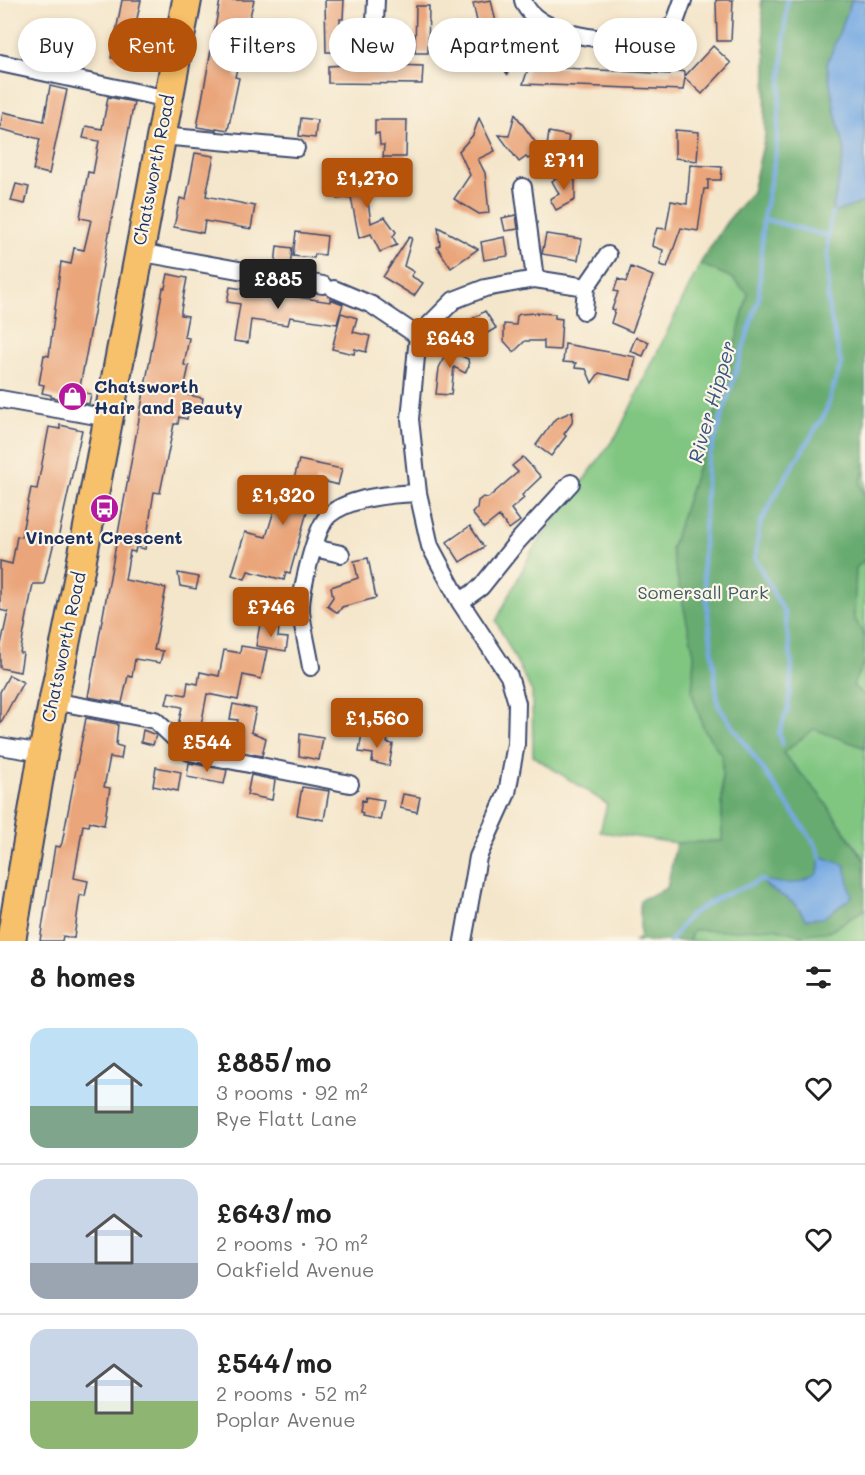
<!DOCTYPE html>
<html lang="en">
<head>
<meta charset="utf-8">
<style>
	body { margin:0; font-family:Mali,sans-serif; background:#f2f2f2; color:#222; height:100vh; display:flex; flex-direction:column; font-size:22px; white-space:nowrap }
	* { box-sizing:border-box; margin:0 }
	p { font-size:20px; color:#767676 }
	.icon { flex:none; width:33px; height:33px; fill:none; stroke:currentColor; stroke-width:2; stroke-linecap:round; stroke-linejoin:round }
	.map { position:relative; height:941px; overflow:hidden }
	.panel { display:flex; flex-direction:column; background:#fff; flex:1 }
	.panel>* { flex:none }
	.hud { position:absolute; left:18px; top:18px; width:830px; height:54px; display:flex; gap:12px }
	.price { position:absolute; translate:-50% -51px; padding:0 14px; border-radius:6px; background:#b45309; color:#fff; font-size:20px; line-height:39px; filter:drop-shadow(0 2px 3px #0008) }
	.price::after { content:''; position:absolute; left:50%; top:36px; width:18px; height:14px; margin-left:-9px; background:inherit; clip-path:polygon(0 0,100% 0,50% 100%) }
	.price.selected { background:#222; color:#fff }
	ul { padding:0; list-style:none }
	li { display:flex; align-items:center; gap:18px; height:150px; padding:0 30px }
	li+li { border-top:2px solid #e0e0e0 }
	li span { display:grid; place-items:center; flex:none; width:168px; height:120px; border-radius:18px; color:#555 }
	li>.icon { margin-inline-start:auto }
	span .icon { width:72px; height:72px; fill:#fffc; stroke-width:1 }
	li b { font-size:26px }
	h2 { display:flex; justify-content:space-between; align-items:center; height:72px; padding:0 30px; font-size:26px }
	.chip { padding:0 21px; border-radius:27px; background:#fff; box-shadow:0 3px 9px #0003; font-size:21px; line-height:54px }
	.chip.selected { background:#b45309; color:#fff }
	.map>svg:first-child { display:block }
	.green { fill:#80c681; stroke:#4e7a70; stroke-width:1.5 }
	.forest { fill:#68ab6f; stroke:#426d66; stroke-width:1.5 }
	.water { fill:#77aae3; stroke:#496ca0; stroke-width:1.5 }
	.lines { fill:none; stroke-linecap:round; stroke-linejoin:round }
	.stream { stroke:#77aae3; stroke-width:4.5 }
	.building { fill:#eaa57a }
	.minor-casing { stroke:#3c4a6e; stroke-width:20 }
	.trunk-casing { stroke:#3c4a6e; stroke-width:32 }
	.minor { stroke:#fff; stroke-width:16 }
	.trunk { stroke:#f7c06b; stroke-width:28 }
	.labels { text-anchor:middle; stroke-width:4.5; stroke-linejoin:round; paint-order:stroke }
	.street-label { font-size:18px; fill:#1b2f5e; stroke:#fcf5e5 }
	.poi-label { font-size:18px; font-weight:bold; fill:#1b2f5e; stroke:#fcf5e5; text-anchor:start }
	.park-label { font-size:18px; fill:#395c68; stroke:#fcf5e5 }
	.water-label { font-size:20px; font-style:italic; fill:#375486; stroke:#fcf5e5 }
</style>
</head>
<body>
<div class="map">
<svg width="865" height="941" viewBox="0 0 865 941">
	<rect width="100%" height="100%" fill="#fcf5e5"/>
	<filter id="ink" filterUnits="userSpaceOnUse"><feTurbulence type="fractalNoise" baseFrequency=".0167" numOctaves="2"/><feDisplacementMap in="SourceGraphic" scale="12" xChannelSelector="R" yChannelSelector="G"/><feConvolveMatrix kernelMatrix="1 2 1 2 8 2 1 2 1" color-interpolation-filters="sRGB"/></filter>
	<filter id="wash" filterUnits="userSpaceOnUse"><feTurbulence type="fractalNoise" baseFrequency=".008" numOctaves="4" result="noise"/><feDisplacementMap in="SourceGraphic" scale="24" xChannelSelector="R" yChannelSelector="G"/><feGaussianBlur stdDeviation="1.35" result="paint"/><feColorMatrix in="noise" values="0 0 0 0 0 0 0 0 0 0 0 0 0 0 0 0 0 1.4 0 .05"/><feComposite in="paint" operator="in"/></filter>
	<g filter="url(#wash)">
		<rect width="100%" height="100%" fill="#f4e6cb"/>
		<!-- green -->
		<path class="green" d="M761,0H865V861L820,795L722,756V841L676,843L600,832L607,804L533,756L532,692L496,621L532,551L618,433L700,264L726,223L752,192L765,137L766,59Z
			M865,909V941H689L693,930L774,928L800,935Z"/>
		<!-- forest -->
		<path class="forest" d="M761,0H852L827,64L835,112L845,150L832,212L865,202V469L860,482L865,499V560L856,568L854,617L865,637V661L853,685L865,697V748L814,729L783,753L820,795L865,861V909L831,931L800,935L774,928L727,931L693,930L689,941H635L640,937V900L667,888L676,843L722,841V756L704,730L692,693L694,654L671,549L723,390L748,294L732,278L700,264L726,223L752,192L765,137L766,59Z"/>
		<!-- water -->
		<path class="water" d="M852,0H865V202L832,213L845,150L835,112L827,64Z
			M820,856L845,865L852,897L823,918L805,919C793,893 774,898 761,880C784,884 798,887 818,873Z"/>
		<g class="lines">
			<!-- stream -->
			<path class="stream" d="M787,0L776,153L763,219L759,297L707,464L703,567L718,705L815,844L822,861
				M763,219L828,236
				M782,744L779,733L788,708L792,666L785,614L755,558L760,524L782,483L825,414L841,364L828,304V236L832,213
				M670,941L690,915L719,897L761,880L764,881"/>
		</g>
		<g id="blocks">
			<!-- building -->
			<path class="building" d="M122,0H141L128,61L111,58Z
				M220,0H254L235,77L239,78L228,130L216,128V130L197,127Z
				M325,0H344L343,19H340V52H326Z
				M491,0L493,9L508,75L481,40L473,3Z
				M716,0H733L731,41H717Z
				M416,6H429L428,53H415Z
				M713,46L731,63L702,94L685,78L683,90L523,84L529,66L670,74L671,70L685,72V76Z
				M364,64L423,66L422,84L328,83V66Z
				M50,86L67,90L49,174L33,170L40,139L0,129L3,112L44,121Z
				M108,97L134,102L79,392L91,394L89,404L51,397V395L42,393L44,385L39,384L44,355L49,356L61,262L71,264L74,248L84,250L91,220L80,218L88,172L93,173L99,141L83,138L86,126L102,129Z
				M515,114L541,150L528,159L526,157L519,162L499,135L509,136Z
				M301,118L317,120L315,138L299,136Z
				M479,118L495,151L478,159L485,173L489,213L479,214L454,199L470,175L459,151L473,135Z
				M375,120H407L406,157H383L384,145H380L379,133L375,134Z
				M675,130L699,132L697,161L675,158Z
				M549,132L569,136L566,151L547,147Z
				M195,153L214,156L206,196L255,206L251,229L205,221L203,233L174,227L180,198L186,200Z
				M690,165L722,167L721,180H708V189H704L698,231L681,228L667,267L660,265L663,250L652,246L653,240L657,228L666,229L671,201L687,204Z
				M384,168L369,186L370,194H367L371,223L385,217L396,232L393,237L397,245L380,252L371,234L359,238L351,197L337,199L335,184L353,182L352,173Z
				M567,173L572,174L575,181V200L556,210L550,199L559,194L552,181Z
				M16,184L29,187L25,204L11,201Z
				M516,215L518,229L505,231L502,218Z
				M438,227L478,249L451,268L437,247L440,245Z
				M296,232L327,236L325,255L315,254L314,258L293,256Z
				M546,234L582,239L578,260L542,254Z
				M409,237L412,238L404,266L414,272L411,276L423,283L414,296L383,277Z
				M505,237L508,256L484,260L481,242Z
				M277,246L292,248L290,268L275,266Z
				M631,267L653,276L632,332L611,323L615,310L612,309L618,292L614,291L618,279L626,282Z
				M168,274L187,278L181,310V315L188,316L184,337L189,338L184,365L189,366L183,394L203,398L201,410L189,408L187,419L179,417L178,424H174L160,493L154,492L145,549L136,547L135,552L130,551L125,580L166,588L154,650L163,651L160,663L135,659L132,677L128,676L122,703L88,697L163,288H165Z
				M230,287L330,302V299L343,304L337,324L290,317L288,325L251,320L248,343L234,341L240,304L227,302Z
				M485,311L496,328L466,346L456,329Z
				M341,313L357,318L353,332L370,336L366,352L355,349L354,354L332,349Z
				M536,313L555,314V318L562,319L560,350L544,349V341H525L514,352L504,341V324L516,325L517,316L520,314Z
				M456,333L455,353L468,359L469,366L465,373L454,367L451,395L436,394L439,368Z
				M636,337L649,342L643,356L630,351Z
				M565,344L636,357L631,380L599,373L592,383L586,369L575,368L576,363L563,362Z
				M573,411L572,423L564,434L566,436L551,456L536,445L555,419Z
				M60,425L82,430L57,543L54,542L44,584H33L20,653H23L20,672L0,668V649L8,612L0,610V561L12,564L17,536L21,537L31,488L37,489L49,427L60,429Z
				M523,457L541,477L522,495L524,498L511,509L520,521L509,529L499,516L484,528L472,513L477,508L478,501L483,497L488,498L518,472L512,466Z
				M299,460L342,469L338,485L316,479L290,573L286,572L284,580L248,571L245,579L232,575L245,532L266,537L280,491L290,494Z
				M470,526L484,547L460,562L447,542Z
				M368,558L376,598L342,607L338,613L327,606L333,597L331,587L358,578L354,561Z
				M178,573L199,577L196,589L180,586Z
				M260,624L279,627L278,637L288,638L286,651L256,646Z
				M241,646L267,650L261,679L243,675L238,700L207,694L200,731L178,726L182,707L166,704L169,692L186,695L188,682L198,684L200,672L219,676L224,650L240,653Z
				M9,675L23,682L0,724V692Z
				M233,704L256,709L251,732L266,738L262,756L232,750L238,720L230,719Z
				M86,718L118,724L116,745L123,747L121,759L110,757L104,787L110,788L104,825L90,822L89,826L83,825L74,878L88,881L85,896L80,895L74,938L63,936L62,941H40L55,846L60,847L62,843Z
				M143,730L156,735L153,745L141,742Z
				M362,733L388,739L387,743L393,744L389,766L372,762L373,754L359,752Z
				M300,734L323,738L319,760L299,756Z
				M189,763L227,770L224,784L187,777Z
				M156,767L181,772L178,791L153,786Z
				M251,775L275,780L272,800L247,795Z
				M302,787L329,791L324,820L297,815Z
				M403,794L420,797L417,812L400,808Z
				M366,797L384,800L380,820L362,816L363,813L360,812L362,800L365,801Z"/>
		</g>
	</g>
	<g filter="url(#ink)">
		<use href="#blocks" fill-opacity="0" stroke="#3c4a6e" stroke-width="1.5"/>
		<g class="lines">
			<defs>
				<path id="minor" d="M523,0C533,36 617,45 649,37C657,35 666,29 674,25L683,0
					M375,22L376,0
					M0,63L168,99
					M161,136L296,148
					M523,187L535,279
					M138,252L323,285
					M334,289L372,305L418,336
					M584,311L586,287
					M0,399L108,418
					M314,548L341,554
					M460,602L481,587L517,542L571,483
					M311,667C308,649 303,630 301,612C300,594 315,527 329,515C350,497 391,494 418,493
					M53,701L155,720L189,752L350,784
					M0,746L43,753
					M463,941L478,857L507,793L516,744L517,703L509,676L460,602L430,546L418,493L410,419L418,336L454,300L485,288L535,279L586,287L608,255"/>
				<path id="trunk" d="M11,941L43,753L79,575L187,0"/>
			</defs>
			<!-- minor casing -->
			<use href="#minor" class="minor-casing"/>
			<!-- trunk casing -->
			<use href="#trunk" class="trunk-casing"/>
			<!-- minor -->
			<use href="#minor" class="minor"/>
			<!-- trunk -->
			<use href="#trunk" class="trunk"/>
		</g>
	</g>
	<!-- icons -->
	<defs>
		<symbol id="shop-disc" viewBox="-11 -11 22 22"><circle r="9.5" fill="#b5179e" stroke="#fcf5e5"/><path d="M-5-2.5h2.3a2.7 3.5 0 0 1 5.4 0H5L5.5 6h-11ZM-1.5-2.5h3a1.5 2.3 0 0 0-3 0Z" fill="#fff"/></symbol>
		<symbol id="bus-disc" viewBox="-11 -11 22 22"><circle r="9.5" fill="#b5179e" stroke="#fcf5e5"/><path d="M-5-6H5V4H4V6H2V4H-2V6H-4V4H-5ZM-3.5-4V0h7V-4ZM-3.5 1.2v1.5H-2V1.2ZM2 1.2v1.5H3.5V1.2Z" fill="#fff"/></symbol>
	</defs>
	<g fill-rule="evenodd">
		<use href="#shop-disc" x="56" y="380" width="33" height="33"/>
		<use href="#bus-disc" x="88" y="492" width="33" height="33"/>
	</g>
	<g class="labels">
		<!-- street labels -->
		<g class="street-label">
			<text transform="translate(154 170) rotate(-79)" y="6">Chatsworth Road</text>
			<text transform="translate(64 647) rotate(-78)" y="6">Chatsworth Road</text>
		</g>
		<!-- poi labels -->
		<g class="poi-label">
			<text x="94" y="393">Chatsworth<tspan x="94" dy="21">Hair and Beauty</tspan></text>
			<text x="104" y="544" text-anchor="middle">Vincent Crescent</text>
		</g>
		<!-- park labels -->
		<g class="park-label">
			<text x="703" y="599">Somersall Park</text>
		</g>
		<!-- water labels -->
		<g class="water-label">
			<text transform="translate(712 402) rotate(-74)" y="7">River Hipper</text>
		</g>
	</g>
</svg>
<b class="price" style="left:564px;top:191px">£711</b>
<b class="price" style="left:367px;top:209px">£1,270</b>
<b class="price selected" style="left:278px;top:310px">£885</b>
<b class="price" style="left:450px;top:369px">£643</b>
<b class="price" style="left:283px;top:526px">£1,320</b>
<b class="price" style="left:271px;top:638px">£746</b>
<b class="price" style="left:377px;top:749px">£1,560</b>
<b class="price" style="left:207px;top:773px">£544</b>
<div class="hud">
<a class="chip">Buy</a>
<a class="chip selected">Rent</a>
<a class="chip">Filters</a>
<a class="chip">New</a>
<a class="chip">Apartment</a>
<a class="chip">House</a>
</div>
</div>
<section class="panel">
<h2>8 homes<svg class="icon" aria-label="filters" viewBox="0 0 24 24"><path d="M4 7h16M4 17h16"/><circle cx="9" cy="7" r="2"/><circle cx="15" cy="17" r="2"/></svg></h2>
<ul>
<li><span style="background:linear-gradient(#bfe0f5 65%,#7fa58c 0)"><svg class="icon" aria-label="home" viewBox="0 0 24 24"><path d="M3 11l9-7 9 7M6 9v11h12V9"/></svg></span><div><b>£885/mo</b><p>3 rooms · 92 m²</p><p>Rye Flatt Lane</p></div><svg class="icon" aria-label="heart" viewBox="0 0 24 24"><path d="M12 20l-8-8c-3-5 5-10 8-4 3-6 11-1 8 4z"/></svg></li>
<li><span style="background:linear-gradient(#c9d6e8 70%,#9aa5b1 0)"><svg class="icon" aria-label="home" viewBox="0 0 24 24"><path d="M3 11l9-7 9 7M6 9v11h12V9"/></svg></span><div><b>£643/mo</b><p>2 rooms · 70 m²</p><p>Oakfield Avenue</p></div><svg class="icon" aria-label="heart" viewBox="0 0 24 24"><path d="M12 20l-8-8c-3-5 5-10 8-4 3-6 11-1 8 4z"/></svg></li>
<li><span style="background:linear-gradient(#c9d6e8 60%,#8fb573 0)"><svg class="icon" aria-label="home" viewBox="0 0 24 24"><path d="M3 11l9-7 9 7M6 9v11h12V9"/></svg></span><div><b>£544/mo</b><p>2 rooms · 52 m²</p><p>Poplar Avenue</p></div><svg class="icon" aria-label="heart" viewBox="0 0 24 24"><path d="M12 20l-8-8c-3-5 5-10 8-4 3-6 11-1 8 4z"/></svg></li>
</ul>
</section>
</body>
</html>
